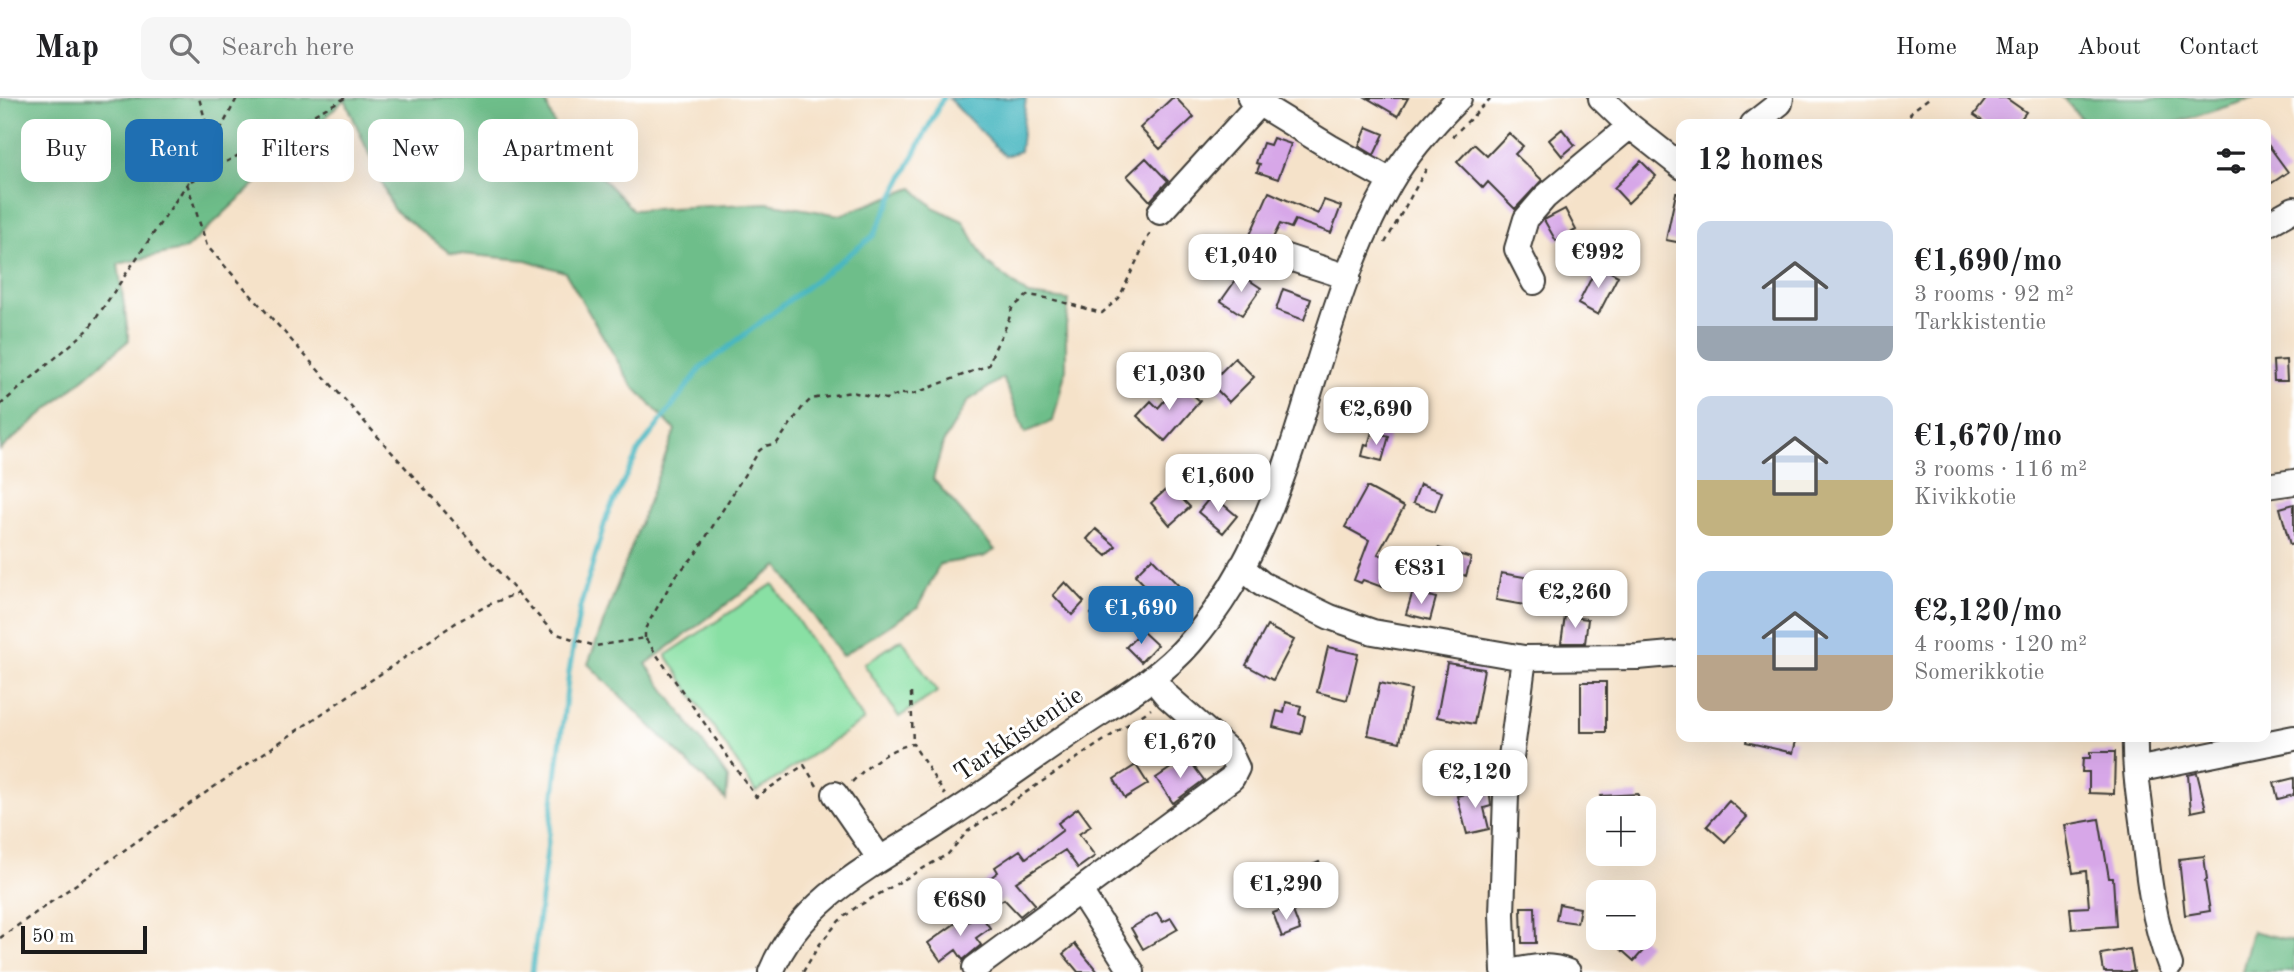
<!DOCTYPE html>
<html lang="en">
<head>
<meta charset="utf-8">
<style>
	body { margin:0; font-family:"Old Standard TT",serif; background:#f6f6f6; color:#202124; height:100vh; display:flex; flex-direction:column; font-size:26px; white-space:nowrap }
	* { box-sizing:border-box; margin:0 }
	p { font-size:23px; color:#757577 }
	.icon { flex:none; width:38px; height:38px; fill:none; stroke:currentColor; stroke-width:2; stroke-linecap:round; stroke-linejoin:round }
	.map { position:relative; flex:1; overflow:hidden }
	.drawer { position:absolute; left:1676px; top:21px; width:595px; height:623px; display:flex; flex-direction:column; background:#fff; border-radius:14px; box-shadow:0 7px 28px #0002 }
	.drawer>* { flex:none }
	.top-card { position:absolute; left:21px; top:21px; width:665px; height:63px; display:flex; gap:14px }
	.buttons { position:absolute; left:1586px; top:698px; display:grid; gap:14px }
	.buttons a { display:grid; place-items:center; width:70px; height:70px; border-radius:14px; background:#fff; box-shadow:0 7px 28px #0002; font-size:35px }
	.scale { position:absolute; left:21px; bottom:18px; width:126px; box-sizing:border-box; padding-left:7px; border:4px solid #1c1c1c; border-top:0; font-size:19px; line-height:24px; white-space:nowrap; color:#1c1c1c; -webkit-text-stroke:5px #fff; paint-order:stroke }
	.price { position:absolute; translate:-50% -60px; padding:0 16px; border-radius:14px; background:#fff; color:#222; font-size:23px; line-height:46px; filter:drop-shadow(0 2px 4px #0008) }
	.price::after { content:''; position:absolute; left:50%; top:42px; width:21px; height:16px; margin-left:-10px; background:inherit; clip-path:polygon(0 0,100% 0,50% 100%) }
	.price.active { background:#1f6fb2; color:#fff }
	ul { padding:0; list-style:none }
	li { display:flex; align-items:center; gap:21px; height:175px; padding:0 21px }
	li span { display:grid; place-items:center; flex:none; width:196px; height:140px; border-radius:14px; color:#555 }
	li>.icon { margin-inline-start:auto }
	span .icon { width:84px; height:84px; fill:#fffc; stroke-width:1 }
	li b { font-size:30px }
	h2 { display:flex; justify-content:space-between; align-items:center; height:84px; padding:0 21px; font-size:30px }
	.chip { padding:0 24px; border-radius:14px; background:#fff; box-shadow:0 7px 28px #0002; font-size:24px; line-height:63px }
	.chip.active { background:#1f6fb2; color:#fff }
	header { display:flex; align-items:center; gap:42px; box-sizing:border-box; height:98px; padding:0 35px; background:#fff; border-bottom:2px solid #e0e0e0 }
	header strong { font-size:33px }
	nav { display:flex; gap:38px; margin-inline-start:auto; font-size:24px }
	.search { width:490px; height:63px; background:#f6f6f6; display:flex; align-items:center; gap:18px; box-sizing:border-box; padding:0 24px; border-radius:14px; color:#757577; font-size:26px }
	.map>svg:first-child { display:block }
	.green { fill:#89e0a4; stroke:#527e60; stroke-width:2 }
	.forest { fill:#6ebe8a; stroke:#456d53; stroke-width:2 }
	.water { fill:#48b7c1; stroke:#326a6e; stroke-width:2 }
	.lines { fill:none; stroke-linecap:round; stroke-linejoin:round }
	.stream { stroke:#48b7c1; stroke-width:5 }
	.building { fill:#d7a7e8 }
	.minor-casing { stroke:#3d3a36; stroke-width:28 }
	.path { stroke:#3d3a36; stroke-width:2.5; stroke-dasharray:5 5; stroke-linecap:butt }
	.minor { stroke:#fff; stroke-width:24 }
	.labels { text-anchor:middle; stroke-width:6; stroke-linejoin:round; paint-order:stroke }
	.street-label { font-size:26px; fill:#1c1c1c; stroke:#fff }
</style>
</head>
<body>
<header>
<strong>Map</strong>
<div class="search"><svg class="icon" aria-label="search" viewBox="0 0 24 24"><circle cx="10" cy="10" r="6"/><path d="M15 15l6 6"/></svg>Search here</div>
<nav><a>Home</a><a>Map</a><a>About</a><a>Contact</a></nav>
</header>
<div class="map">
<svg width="2294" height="874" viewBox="0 0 2294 874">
	<rect width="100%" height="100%" fill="#fff"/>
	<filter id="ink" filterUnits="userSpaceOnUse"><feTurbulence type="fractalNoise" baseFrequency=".0143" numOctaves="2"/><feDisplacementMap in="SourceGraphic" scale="14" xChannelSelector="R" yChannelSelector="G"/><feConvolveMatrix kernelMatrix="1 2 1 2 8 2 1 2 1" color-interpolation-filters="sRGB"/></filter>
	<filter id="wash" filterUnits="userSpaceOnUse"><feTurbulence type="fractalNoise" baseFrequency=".00686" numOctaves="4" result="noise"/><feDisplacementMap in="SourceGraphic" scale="28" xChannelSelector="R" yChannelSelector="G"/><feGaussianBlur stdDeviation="1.57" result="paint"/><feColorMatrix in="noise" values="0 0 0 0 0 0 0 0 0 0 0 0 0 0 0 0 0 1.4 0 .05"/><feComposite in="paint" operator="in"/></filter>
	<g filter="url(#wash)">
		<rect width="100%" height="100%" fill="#f5e2c9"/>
		<!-- green -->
		<path class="green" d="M773,486L864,622L756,694L666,557Z
			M902,541L937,594L899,619L864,566Z"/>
		<!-- forest -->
		<path class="forest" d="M0,0H544L558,35L633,112L767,105L840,117L913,90L933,109L963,123L987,165L1028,197L1069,202L1066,228V271L1053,323L1025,335L1003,280L968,303L943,345L933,381L995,452L983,459L940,466L918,509L842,558L778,468L646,566L728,680L726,702L588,566L675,332L631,286L565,174L526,162L450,155L393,111L345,1L186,151L118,166L129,242L0,352Z
			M2063,0H2254L2171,26H2086Z
			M2252,833L2294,843V874H2242Z"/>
		<!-- water -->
		<path class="water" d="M948,0H1026L1020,53L1005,58Z"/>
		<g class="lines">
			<!-- stream -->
			<path class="stream" d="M532,874L569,574L580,510L607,417L639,352L701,270L873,138L943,0"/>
		</g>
		<g id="blocks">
			<!-- building -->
			<path class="building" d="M1172,0H1176L1194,19L1160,51L1140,30Z
				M1367,0H1408L1398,18Z
				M1987,0H2006L2026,14L2017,26H1987L1974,17Z
				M1367,29L1384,36L1374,57L1359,48Z
				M1562,31L1575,47L1562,58L1549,42Z
				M1509,35L1523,48L1515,56L1542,82L1515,111L1488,84L1483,90L1457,64L1474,46L1487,58Z
				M1273,40L1291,46L1278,81L1257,74L1260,66L1256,65L1263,45L1270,47Z
				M2266,44L2288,74L2272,85L2266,77Z
				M1146,60L1168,83L1150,103L1127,78Z
				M1641,63L1656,78L1628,105L1614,90Z
				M1269,94L1318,116L1324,102L1341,108L1331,135L1295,122L1291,130L1280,126L1269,148L1249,139Z
				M1676,95H1682V145L1666,142Z
				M1565,111L1576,132L1556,143L1544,122Z
				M1598,167L1618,178L1598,217L1578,206Z
				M1240,176L1261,190L1242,217L1221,203Z
				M1283,191L1311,201L1304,222L1276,212Z
				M1235,260L1254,279L1229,304L1210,285Z
				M2286,262L2287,283H2274L2273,263Z
				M1180,285L1200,303L1165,343L1137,318L1151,303L1158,310Z
				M1372,334L1389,338L1382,363L1362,358L1365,346L1368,347Z
				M1420,386L1442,394L1435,413L1413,405Z
				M1170,388L1190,409L1170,427L1151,405Z
				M1367,389L1404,409L1378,456L1392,461L1382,489L1363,482L1361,485L1354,482L1369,442L1345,429Z
				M1212,397L1237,418L1223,435L1198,414Z
				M2294,406V446L2290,447L2280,410Z
				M1096,431L1116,448L1107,458L1087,441Z
				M1438,450L1471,460L1466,478L1454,474L1451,485L1438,481L1441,472L1432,469Z
				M1152,460L1179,488L1162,505L1135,477Z
				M1501,475L1535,481L1530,508L1496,502Z
				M1065,484L1084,504L1072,517L1053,497Z
				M1413,493L1436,500L1430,522L1406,516Z
				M1106,498L1120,511L1105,528L1091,516Z
				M1565,518L1588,521L1585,545H1561Z
				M1267,528L1294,542L1273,582L1246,567Z
				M1142,533L1157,547L1141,564L1126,549Z
				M1328,549L1358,556L1347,602L1317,594Z
				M1447,565L1484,571L1474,626L1437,619Z
				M1581,584H1606V634H1581Z
				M1380,585L1411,592L1400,644L1368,637Z
				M1286,604L1301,608L1299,616L1305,618L1301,636L1273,629L1277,613L1284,615Z
				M1747,639H1779L1796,643L1793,655L1746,644Z
				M2090,654H2115L2114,696L2089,695V674H2082L2083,660H2090Z
				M1187,659L1204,682L1173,705L1156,680Z
				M1136,667L1148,686L1125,700L1114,681Z
				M2197,675L2206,711L2191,714L2188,677Z
				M2294,680V697L2278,701L2274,685Z
				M1489,689L1491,708L1484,710L1489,731L1467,736L1457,698Z
				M1638,696L1639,710H1602L1601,698Z
				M1729,703L1747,719L1725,744L1707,728Z
				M1078,710L1091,728L1079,736L1095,758L1078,770L1065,752L1016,784L1035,806L1020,818L1004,801L992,809L978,789L998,774L995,769L1020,752L1026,760L1063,732L1058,725Z
				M2099,721L2109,780H2113L2116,828L2072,831L2070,810L2089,809L2086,773L2073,775L2065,727Z
				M2204,758L2207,782L2205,783L2210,813L2185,817L2179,761Z
				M1319,764L1330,789L1306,799L1295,774Z
				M1559,806L1580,810L1577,825L1556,822Z
				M1291,808L1300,832L1282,839L1273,815Z
				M1521,809H1535L1536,845H1522Z
				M1157,815L1163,824L1171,820L1178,831L1143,851L1131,830Z
				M980,816L990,830L976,840L981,847L963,862L956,852L941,863L928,845L964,819L968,824Z
				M1608,840H1642L1649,846L1634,863Z
				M1075,846L1098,874H1078L1063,856Z
				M2130,851L2134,874H2104L2101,856Z"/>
		</g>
	</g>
	<g filter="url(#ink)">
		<use href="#blocks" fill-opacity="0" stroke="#3d3a36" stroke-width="2"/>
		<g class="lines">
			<defs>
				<path id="minor" d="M1250,0L1330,49L1391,83
					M1601,0L1630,28L1682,69
					M1753,26L1780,5L1781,0
					M1160,114L1264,0
					M2269,125L2294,111
					M1280,157L1348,179
					M1534,184L1517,151L1526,121L1545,99L1630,28
					M2266,388L2294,384
					M1241,469L1262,486L1330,519L1373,534L1524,560L1638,559L1682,555
					M2135,639C2134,669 2139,700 2143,730C2148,777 2153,823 2170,867
					M2136,672L2294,640
					M835,696L880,761
					M1080,793L1132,874
					M975,870L1232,680L1237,670L1229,653L1168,599L1152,580
					M771,874C800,803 870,768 931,730C980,699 1027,665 1075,632C1115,605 1159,581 1190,545C1304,415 1306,231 1390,85C1407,55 1434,25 1459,0
					M1504,874L1502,816L1506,697L1524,560
					M1508,874C1529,870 1548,865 1568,874"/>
			</defs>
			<!-- minor casing -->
			<use href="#minor" class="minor-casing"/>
			<!-- path -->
			<path class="path" d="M345,0L187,85L207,148L550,531L557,536L595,548L645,540L756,699L804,667L817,688
				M1905,26L1912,13L1929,0
				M1452,39L1491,0
				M211,50L237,0
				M1385,145L1428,68
				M0,307L88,232L210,52L211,42L199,0
				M645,540V531L674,480L695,457L759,353L765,348L777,345L802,310L811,301L851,294L886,301L900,296H913L989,267C994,246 1008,231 1012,210L1028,197C1054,200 1077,209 1102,215L1119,200L1151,133
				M911,595L913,646
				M852,684C870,666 887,651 913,646L945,697
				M0,840L208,693L457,524L488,507L518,495
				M803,874L819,847L839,823L855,810L948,756L968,733L1151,611"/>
			<!-- minor -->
			<use href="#minor" class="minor"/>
		</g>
	</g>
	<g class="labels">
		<!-- street labels -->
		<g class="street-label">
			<text transform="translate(1018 635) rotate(-34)" y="9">Tarkkistentie</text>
		</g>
	</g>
</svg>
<div class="buttons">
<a>+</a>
<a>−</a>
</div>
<div class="scale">50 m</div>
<b class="price" style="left:1598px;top:192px">€992</b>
<b class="price" style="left:1241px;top:196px">€1,040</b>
<b class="price" style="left:1169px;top:314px">€1,030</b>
<b class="price" style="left:1376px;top:349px">€2,690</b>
<b class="price" style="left:1218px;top:416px">€1,600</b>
<b class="price" style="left:1421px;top:508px">€831</b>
<b class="price" style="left:1575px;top:532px">€2,260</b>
<b class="price active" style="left:1141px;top:548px">€1,690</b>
<b class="price" style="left:1180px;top:682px">€1,670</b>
<b class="price" style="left:1475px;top:712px">€2,120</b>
<b class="price" style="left:1286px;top:824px">€1,290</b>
<b class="price" style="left:960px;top:840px">€680</b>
<div class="top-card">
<a class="chip">Buy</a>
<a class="chip active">Rent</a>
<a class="chip">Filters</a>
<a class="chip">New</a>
<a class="chip">Apartment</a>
</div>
<section class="drawer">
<h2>12 homes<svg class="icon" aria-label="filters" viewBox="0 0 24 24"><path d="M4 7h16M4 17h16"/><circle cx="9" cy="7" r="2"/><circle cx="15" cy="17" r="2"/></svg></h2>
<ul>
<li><span style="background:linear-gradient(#c9d6e8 75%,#9aa5b1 0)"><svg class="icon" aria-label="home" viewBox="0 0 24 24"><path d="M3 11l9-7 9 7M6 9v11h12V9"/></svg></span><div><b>€1,690/mo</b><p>3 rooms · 92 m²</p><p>Tarkkistentie</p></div></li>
<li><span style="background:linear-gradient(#c9d6e8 60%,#c2b280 0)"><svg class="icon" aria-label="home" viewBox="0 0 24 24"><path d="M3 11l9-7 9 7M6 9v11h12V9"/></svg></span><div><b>€1,670/mo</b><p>3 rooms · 116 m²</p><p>Kivikkotie</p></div></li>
<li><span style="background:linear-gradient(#a9c7e8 60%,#b9a48a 0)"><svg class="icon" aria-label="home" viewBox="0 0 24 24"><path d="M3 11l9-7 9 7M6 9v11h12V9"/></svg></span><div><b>€2,120/mo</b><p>4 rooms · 120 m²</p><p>Somerikkotie</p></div></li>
</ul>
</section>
</div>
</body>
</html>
